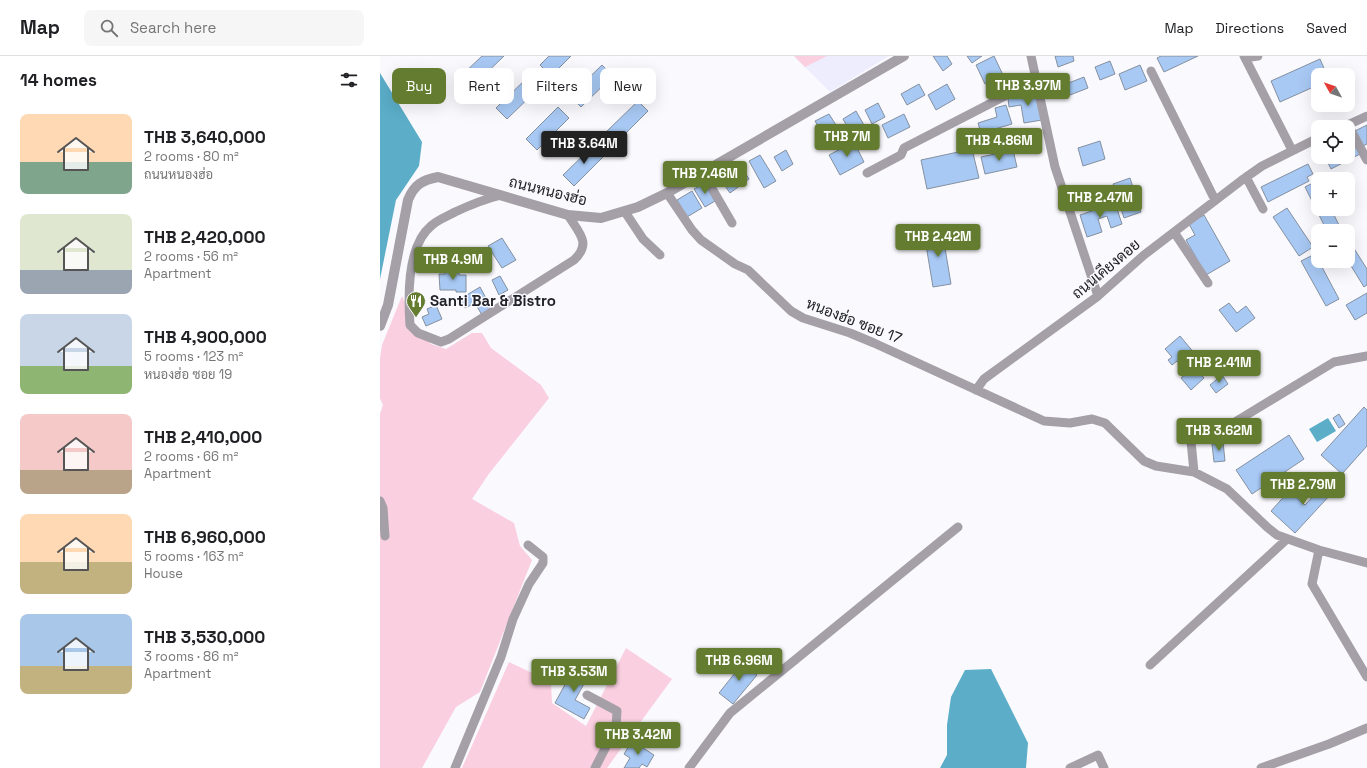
<!DOCTYPE html>
<html lang="en">
<head>
<meta charset="utf-8">
<style>
	body { margin:0; font-family:"Space Grotesk",Sarabun,sans-serif; background:#f6f6f6; color:#202124; height:100vh; display:flex; flex-direction:column; font-size:15px; white-space:nowrap }
	* { box-sizing:border-box; margin:0 }
	p { font-size:13px; color:#757577 }
	.icon { flex:none; width:22px; height:22px; fill:none; stroke:currentColor; stroke-width:2; stroke-linecap:round; stroke-linejoin:round }
	.map { position:relative; flex:1; overflow:hidden }
	.side { display:flex; flex-direction:column; background:#fff; width:380px }
	.side>* { flex:none }
	.banner { position:absolute; left:12px; top:12px; width:380px; height:36px; display:flex; gap:8px }
	.needle { width:26px; rotate:310deg }
	.buttons { position:absolute; left:931px; top:12px; display:grid; gap:8px }
	.buttons a { display:grid; place-items:center; width:44px; height:44px; border-radius:8px; background:#fff; box-shadow:0 4px 16px #0002; font-size:20px }
	.price { position:absolute; translate:-50% -34px; padding:0 9px; border-radius:4px; background:#647c2f; color:#fff; font-size:13px; line-height:26px; filter:drop-shadow(0 1px 2px #0008) }
	.price::after { content:''; position:absolute; left:50%; top:24px; width:12px; height:9px; margin-left:-6px; background:inherit; clip-path:polygon(0 0,100% 0,50% 100%) }
	.price.on { background:#222; color:#fff }
	ul { padding:0; list-style:none }
	li { display:flex; align-items:center; gap:12px; height:100px; padding:0 20px }
	li span { display:grid; place-items:center; flex:none; width:112px; height:80px; border-radius:8px; color:#555 }
	li>.icon { margin-inline-start:auto }
	span .icon { width:48px; height:48px; fill:#fffc; stroke-width:1 }
	li b { font-size:17px }
	h2 { display:flex; justify-content:space-between; align-items:center; height:48px; padding:0 20px; font-size:17px }
	.tag { padding:0 14px; border-radius:8px; background:#fff; box-shadow:0 4px 16px #0002; font-size:14px; line-height:36px }
	.tag.on { background:#647c2f; color:#fff }
	header { display:flex; align-items:center; gap:24px; box-sizing:border-box; height:56px; padding:0 20px; background:#fff; border-bottom:1px solid #e0e0e0 }
	header strong { font-size:19px }
	nav { display:flex; gap:22px; margin-inline-start:auto; font-size:14px }
	.search { width:280px; height:36px; background:#f6f6f6; display:flex; align-items:center; gap:10px; box-sizing:border-box; padding:0 14px; border-radius:8px; color:#757577; font-size:15px }
	main { display:flex; flex:1; min-height:0 }
	.map>svg:first-child { display:block }
	.built { fill:#eeedfe }
	.green { fill:#facfe0 }
	.water { fill:#5badc8 }
	.building { fill:#a8c9f4; stroke:#8490a0 }
	.lines { fill:none; stroke-linecap:round; stroke-linejoin:round }
	.minor { stroke:#a59fa7; stroke-width:9 }
	.tertiary { stroke:#a59fa7; stroke-width:10 }
	.labels { text-anchor:middle; stroke-width:3; stroke-linejoin:round; paint-order:stroke }
	.street-label { font-size:15px; fill:#22222a; stroke:#fafafe }
	.poi-label { font-size:15px; font-weight:bold; fill:#22222a; stroke:#fafafe; text-anchor:start }
</style>
</head>
<body>
<header>
<strong>Map</strong>
<div class="search"><svg class="icon" aria-label="search" viewBox="0 0 24 24"><circle cx="10" cy="10" r="6"/><path d="M15 15l6 6"/></svg>Search here</div>
<nav><a>Map</a><a>Directions</a><a>Saved</a></nav>
</header>
<main>
<section class="side">
<h2>14 homes<svg class="icon" aria-label="filters" viewBox="0 0 24 24"><path d="M4 7h16M4 17h16"/><circle cx="9" cy="7" r="2"/><circle cx="15" cy="17" r="2"/></svg></h2>
<ul>
<li><span style="background:linear-gradient(#ffd9b3 60%,#7fa58c 0)"><svg class="icon" aria-label="home" viewBox="0 0 24 24"><path d="M3 11l9-7 9 7M6 9v11h12V9"/></svg></span><div><b>THB 3,640,000</b><p>2 rooms · 80 m²</p><p>ถนนหนองฮ่อ</p></div></li>
<li><span style="background:linear-gradient(#dfe7d0 70%,#9aa5b1 0)"><svg class="icon" aria-label="home" viewBox="0 0 24 24"><path d="M3 11l9-7 9 7M6 9v11h12V9"/></svg></span><div><b>THB 2,420,000</b><p>2 rooms · 56 m²</p><p>Apartment</p></div></li>
<li><span style="background:linear-gradient(#c9d6e8 65%,#8fb573 0)"><svg class="icon" aria-label="home" viewBox="0 0 24 24"><path d="M3 11l9-7 9 7M6 9v11h12V9"/></svg></span><div><b>THB 4,900,000</b><p>5 rooms · 123 m²</p><p>หนองฮ่อ ซอย 19</p></div></li>
<li><span style="background:linear-gradient(#f6c9c9 70%,#b9a48a 0)"><svg class="icon" aria-label="home" viewBox="0 0 24 24"><path d="M3 11l9-7 9 7M6 9v11h12V9"/></svg></span><div><b>THB 2,410,000</b><p>2 rooms · 66 m²</p><p>Apartment</p></div></li>
<li><span style="background:linear-gradient(#ffd9b3 60%,#c2b280 0)"><svg class="icon" aria-label="home" viewBox="0 0 24 24"><path d="M3 11l9-7 9 7M6 9v11h12V9"/></svg></span><div><b>THB 6,960,000</b><p>5 rooms · 163 m²</p><p>House</p></div></li>
<li><span style="background:linear-gradient(#a9c7e8 65%,#c2b280 0)"><svg class="icon" aria-label="home" viewBox="0 0 24 24"><path d="M3 11l9-7 9 7M6 9v11h12V9"/></svg></span><div><b>THB 3,530,000</b><p>3 rooms · 86 m²</p><p>Apartment</p></div></li>
</ul>
</section>
<div class="map">
<svg width="987" height="712" viewBox="0 0 987 712">
	<rect width="100%" height="100%" fill="#fafafe"/>
	<!-- built -->
	<path class="built" d="M414,0H509L450,36Z"/>
	<!-- green -->
	<path class="green" d="M414,0H447L425,11Z
		M22,240L37,273L51,288L66,293L92,277H102L111,292L161,329L169,342L108,419L92,443L134,467L140,490L152,504L100,636L76,651L42,712H0V358L3,349L0,342V302L2,289Z
		M246,592L292,623L227,712H82L129,606L171,626L172,647L206,670Z"/>
	<!-- water -->
	<path class="water" d="M0,17L42,86L39,110L16,144L0,223Z
		M948,362L956,375L937,386L929,373Z
		M611,613L648,687L646,712H560L567,699V669L571,641L585,614Z"/>
	<!-- building -->
	<path class="building" d="M102,0H124L92,31L81,20Z
		M169,0H191L171,20L160,9Z
		M553,0H567L572,8L563,15Z
		M587,0H602L592,7Z
		M614,0L623,19L605,28L596,9Z
		M675,0H693L694,5L678,11Z
		M781,0H818L784,16L777,2Z
		M940,3L947,19H938V29L900,46L891,25Z
		M730,5L735,18L720,24L715,11Z
		M222,9L233,20L201,51L190,40Z
		M760,9L767,25L745,34L739,18Z
		M148,21L159,32L127,63L116,52Z
		M704,21L708,32L690,39L686,28Z
		M539,28L545,39L527,49L521,38Z
		M567,28L575,43L556,54L548,39Z
		M656,36L662,64L644,67L641,49L629,51L628,42Z
		M258,45L268,55L237,86L226,76Z
		M498,47L505,61L492,68L485,54Z
		M626,49L632,68L601,77L598,67L617,61L615,52Z
		M178,51L189,62L157,94L146,83Z
		M476,55L484,69L470,76L463,63Z
		M449,58L456,69L442,77L435,65Z
		M524,58L530,71L508,82L502,69Z
		M987,69V88L983,90L975,75Z
		M968,77L980,98L951,113L945,101H968Z
		M720,85L725,103L703,110L698,92Z
		M474,86L484,106L460,119L449,99Z
		M215,88L225,99L194,130L183,119Z
		M592,93L599,122L547,133L541,104Z
		M406,94L413,108L402,115L394,101Z
		M633,94L637,111L605,118L601,101Z
		M380,99L396,125L384,132L369,105Z
		M928,108L933,118L927,121L929,125L888,146L881,131Z
		M361,110L369,123L350,137L341,124Z
		M750,122L761,156L744,162L733,128Z
		M937,125L938,153H951L961,173L957,175H947L925,131Z
		M325,127L335,145L325,151L314,133Z
		M312,135L322,152L307,161L297,144Z
		M735,147L742,168L731,172L727,160L718,163L722,176L707,181L700,159Z
		M907,152L933,191L919,200L893,161Z
		M824,159L850,205L826,219L806,184L815,179L809,168Z
		M562,174L571,228L553,231L544,177Z
		M122,182L136,204L122,212L108,190Z
		M968,183L987,213V229L984,231L968,205Z
		M935,198L959,243L946,250L921,205Z
		M65,212H79V219H86V236H76V234H60L59,218H65Z
		M120,220L128,234L119,239L112,224Z
		M100,231L113,255L103,261L95,247L85,252L80,243Z
		M987,237V257L975,264L966,249Z
		M849,247L857,257L866,250L875,262L856,276L839,254Z
		M56,249L62,263L46,270L42,261L49,258L47,253Z
		M800,280L815,298L808,304L824,322L811,334L801,322L807,317L797,305L792,309L788,304L792,301L785,293Z
		M842,319L848,328L836,337L830,329Z
		M984,351L987,354V390L962,418L941,399Z
		M959,358L965,368L959,372L953,362Z
		M909,379L924,403L872,438L856,414Z
		M843,386L845,405L834,406L832,388Z
		M956,419L963,425L915,477L891,455L909,435L925,449L938,435L940,437Z
		M362,603L374,612L372,615L377,619L353,648L339,637L355,617L352,615Z
		M195,610L210,617L195,644L210,652L204,663L175,647Z
		M252,685L274,699L267,711L262,708L259,712H244L250,702L244,698Z"/>
	<g class="lines">
		<!-- minor -->
		<path class="minor" d="M651,0L675,111L718,240
			M864,0L912,94
			M865,2L878,0
			M771,15L835,144
			M968,69L987,104
			M963,71L987,60
			M323,117L352,167
			M487,117L521,99L524,92L656,24
			M866,121L883,153
			M287,137L312,174L321,184L355,208L368,214L411,255L423,262L470,277L494,287L664,365L690,367L712,363L725,367L764,405L776,410L814,416L847,433L887,471L897,479L939,494L987,507
			M121,139C105,143 90,149 75,156C68,160 57,164 51,170C27,190 28,241 30,269L38,277L61,286L69,283L194,204C212,187 199,177 188,159
			M245,156L263,183L280,199
			M794,176L828,227
			M596,334L604,323L718,240L764,199L862,124L882,110L938,82
			M814,416L810,375L850,369L954,306L987,300
			M0,445L3,452L5,480
			M939,494L932,528L987,621
			M770,609L907,483
			M207,639L237,655L236,671L215,712
			M75,712L121,601L133,563L149,528L163,507V501L148,489
			M309,712L350,657L578,471
			M690,712L718,699L724,712
			M881,712L949,688L987,672"/>
		<!-- tertiary -->
		<path class="tertiary" d="M0,270L8,249L28,144C34,129 42,124 58,121L188,159L221,162L258,151L287,137L524,0"/>
	</g>
	<!-- icons -->
	<defs>
		<symbol id="restaurant-pin" viewBox="-11 -11 22 30"><path d="M0 17L-7.5 6A9.5 9.5 0 1 1 7.5 6Z" fill="#647c2f" stroke="#fafafe"/><path d="M-5-6h1v4h1v-4h1v4h1v-4h1v5L-1.5 .5V6h-2V.5L-5-1ZM5-6V6H3V1.5H1.5Q1.5-4 5-6Z" fill="#fff"/></symbol>
	</defs>
	<g fill-rule="evenodd">
		<use href="#restaurant-pin" x="25" y="234" width="22" height="30"/>
	</g>
	<g class="labels">
		<!-- street labels -->
		<g class="street-label">
			<text transform="translate(168 135) rotate(14)" y="5">ถนนหนองฮ่อ</text>
			<text transform="translate(726 213) rotate(-40)" y="5">ถนนเคียงดอย</text>
			<text transform="translate(474 265) rotate(21)" y="5">หนองฮ่อ ซอย 17</text>
		</g>
		<!-- poi labels -->
		<g class="poi-label">
			<text x="50" y="250">Santi Bar &amp; Bistro</text>
		</g>
	</g>
</svg>
<div class="buttons">
<a><svg class="needle" viewBox="-14 -14 28 28"><path d="M0-13l5 13h-10z" fill="#e53935"/><path d="M0 13l5-13h-10z" fill="#757577"/></svg></a>
<a><svg class="icon" aria-label="locate" viewBox="0 0 24 24"><circle cx="12" cy="12" r="6"/><path d="M12 2v4M12 18v4M2 12h4M18 12h4"/></svg></a>
<a>+</a>
<a>−</a>
</div>
<b class="price" style="left:648px;top:51px">THB 3.97M</b>
<b class="price" style="left:467px;top:102px">THB 7M</b>
<b class="price" style="left:619px;top:106px">THB 4.86M</b>
<b class="price on" style="left:204px;top:109px">THB 3.64M</b>
<b class="price" style="left:325px;top:139px">THB 7.46M</b>
<b class="price" style="left:720px;top:163px">THB 2.47M</b>
<b class="price" style="left:558px;top:202px">THB 2.42M</b>
<b class="price" style="left:73px;top:225px">THB 4.9M</b>
<b class="price" style="left:839px;top:328px">THB 2.41M</b>
<b class="price" style="left:839px;top:396px">THB 3.62M</b>
<b class="price" style="left:923px;top:450px">THB 2.79M</b>
<b class="price" style="left:359px;top:626px">THB 6.96M</b>
<b class="price" style="left:194px;top:637px">THB 3.53M</b>
<b class="price" style="left:258px;top:700px">THB 3.42M</b>
<div class="banner">
<a class="tag on">Buy</a>
<a class="tag">Rent</a>
<a class="tag">Filters</a>
<a class="tag">New</a>
</div>
</div>
</main>
</body>
</html>
